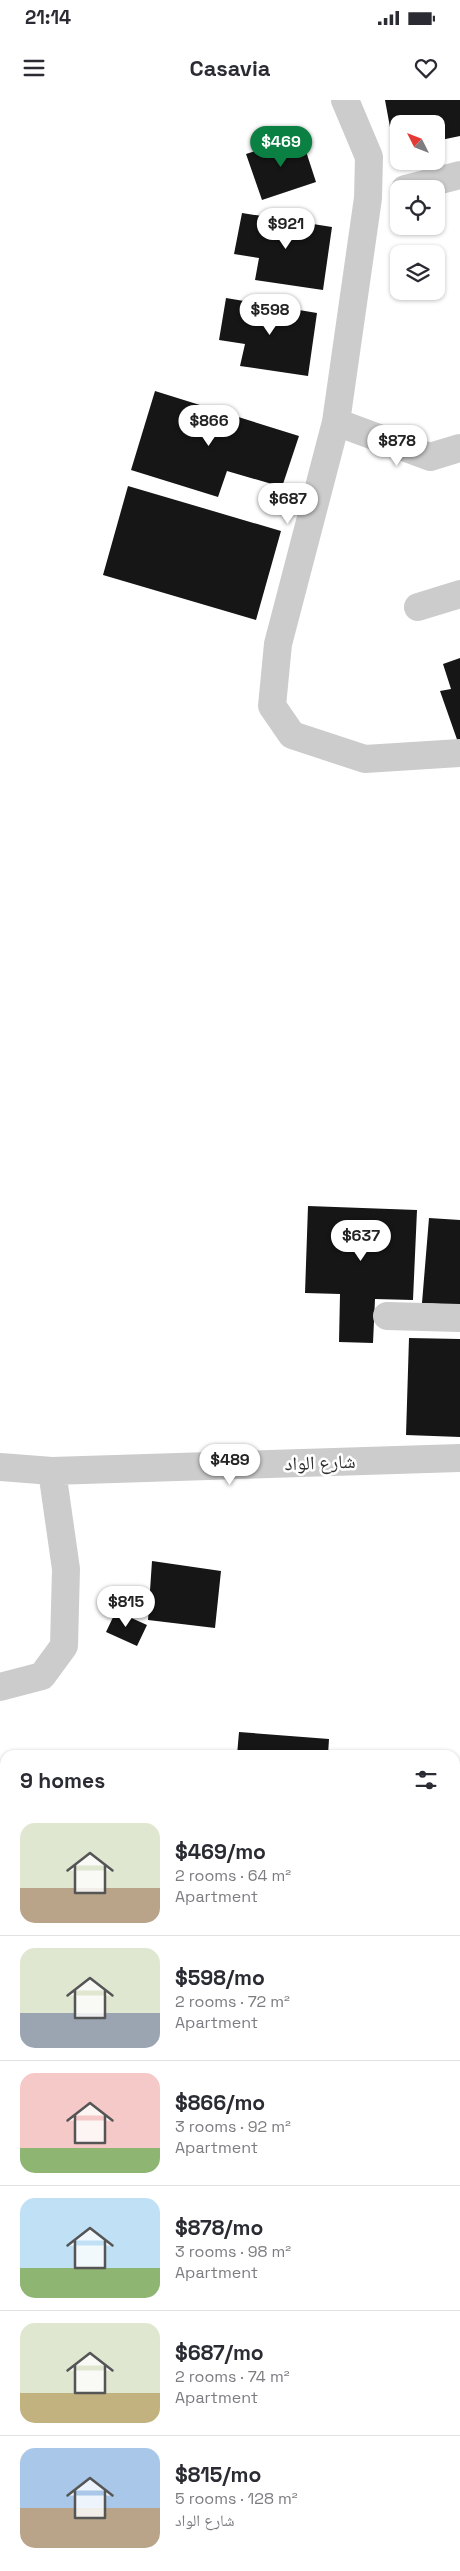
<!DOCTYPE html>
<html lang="en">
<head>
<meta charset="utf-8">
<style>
	body { margin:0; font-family:"Space Grotesk","Noto Naskh Arabic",sans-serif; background:#f2f2f3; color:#2b2b33; height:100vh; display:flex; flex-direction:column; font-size:19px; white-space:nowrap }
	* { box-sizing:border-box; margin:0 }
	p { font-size:16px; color:#7c7c81 }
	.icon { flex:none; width:28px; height:28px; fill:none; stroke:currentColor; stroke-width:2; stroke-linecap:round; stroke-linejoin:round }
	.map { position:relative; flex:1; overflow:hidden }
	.details { position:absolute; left:0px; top:1650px; width:460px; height:821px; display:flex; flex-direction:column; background:#fff; border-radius:15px 15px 0 0; box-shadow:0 1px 4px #0004 }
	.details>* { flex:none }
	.needle { width:32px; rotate:312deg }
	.tools { position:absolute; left:390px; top:15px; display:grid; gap:10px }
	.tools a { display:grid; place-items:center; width:55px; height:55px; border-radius:10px; background:#fff; box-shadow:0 1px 4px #0004; font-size:25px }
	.price { position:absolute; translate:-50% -42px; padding:0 11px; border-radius:18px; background:#fff; color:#222; font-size:16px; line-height:32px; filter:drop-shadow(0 1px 2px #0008) }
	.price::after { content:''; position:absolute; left:50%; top:30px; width:15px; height:11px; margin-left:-8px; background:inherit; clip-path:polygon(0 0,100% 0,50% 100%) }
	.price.active { background:#0b8043; color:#fff }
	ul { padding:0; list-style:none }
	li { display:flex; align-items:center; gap:15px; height:125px; padding:0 20px }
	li+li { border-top:1px solid #e1e1e2 }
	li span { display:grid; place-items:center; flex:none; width:140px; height:100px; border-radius:15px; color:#555 }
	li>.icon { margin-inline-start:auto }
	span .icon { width:60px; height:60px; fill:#fffc; stroke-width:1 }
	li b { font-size:21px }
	h2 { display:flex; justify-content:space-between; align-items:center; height:60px; padding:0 20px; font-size:21px }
	.status { display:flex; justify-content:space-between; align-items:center; height:35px; padding:0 25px; background:#fff; direction:ltr }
	.status svg { height:14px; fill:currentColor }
	header { display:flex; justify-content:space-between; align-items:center; height:65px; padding:0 20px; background:#fff; font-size:22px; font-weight:800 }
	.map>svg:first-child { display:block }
	.building { fill:#161616 }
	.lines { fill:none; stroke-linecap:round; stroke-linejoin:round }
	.minor { stroke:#ccc; stroke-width:28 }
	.labels { text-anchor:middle; stroke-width:5; stroke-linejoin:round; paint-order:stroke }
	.street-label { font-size:19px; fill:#2f2f2f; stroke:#fff }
</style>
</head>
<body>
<div class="status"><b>21:14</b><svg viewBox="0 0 49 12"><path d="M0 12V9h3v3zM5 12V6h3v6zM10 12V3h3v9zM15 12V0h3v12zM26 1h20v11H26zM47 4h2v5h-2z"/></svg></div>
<header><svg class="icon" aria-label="menu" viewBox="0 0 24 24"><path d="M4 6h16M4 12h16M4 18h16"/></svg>Casavia<svg class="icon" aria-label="heart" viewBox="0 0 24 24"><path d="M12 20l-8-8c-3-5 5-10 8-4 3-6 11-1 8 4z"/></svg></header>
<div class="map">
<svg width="460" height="2471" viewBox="0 0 460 2471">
	<rect width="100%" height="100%" fill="#fff"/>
	<!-- building -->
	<path class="building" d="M385,0H460V36L436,41V24H399V48L394,49Z
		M301,36L316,82L262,100L246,54Z
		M242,113L332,127L323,190L255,180L259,158L234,154Z
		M226,198L317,213L308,276L240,266L245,244L219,240Z
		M155,291L299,336L282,387L227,371L218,397L131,370Z
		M128,386L281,431L256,520L103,475Z
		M460,558V648L440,591L451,589L443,564Z
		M308,1106L417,1110L413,1200L375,1199L373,1243L339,1242L340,1194L305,1193Z
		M429,1118L460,1120V1205L422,1203Z
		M409,1238L460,1239V1337L406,1335Z
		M152,1461L221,1471L215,1528L148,1520Z
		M116,1511L147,1525L137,1546L106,1532Z
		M239,1632L329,1639L328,1655H237Z
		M0,2369L5,2370V2447L0,2446Z
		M262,2466H341L340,2471H285Z"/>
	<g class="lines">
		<!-- minor -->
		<path class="minor" d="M345,0L369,57L368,98L336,322L278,544L272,606L292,635L365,659L460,653
			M405,89L460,75
			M336,322L430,357L460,348
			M418,507L460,494
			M387,1216L460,1218
			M0,1367L52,1371L460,1358
			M0,1587L42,1576L64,1546L66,1469L52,1371
			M0,1765L5,1767
			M0,2161L5,2163
			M455,2400L460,2403"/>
	</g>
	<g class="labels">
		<!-- street labels -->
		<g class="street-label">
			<text transform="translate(320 1362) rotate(-2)" y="7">شارع الواد</text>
		</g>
	</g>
</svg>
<div class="tools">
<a><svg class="needle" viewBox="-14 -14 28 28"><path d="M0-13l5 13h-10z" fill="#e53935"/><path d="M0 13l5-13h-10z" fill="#7c7c81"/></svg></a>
<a><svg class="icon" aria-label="locate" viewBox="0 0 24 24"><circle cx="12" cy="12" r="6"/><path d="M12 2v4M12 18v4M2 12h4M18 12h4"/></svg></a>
<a><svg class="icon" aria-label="layers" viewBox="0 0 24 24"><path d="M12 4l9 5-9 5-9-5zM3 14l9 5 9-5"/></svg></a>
</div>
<b class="price active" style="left:281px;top:68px">$469</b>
<b class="price" style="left:286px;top:150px">$921</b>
<b class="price" style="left:270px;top:236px">$598</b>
<b class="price" style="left:209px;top:347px">$866</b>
<b class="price" style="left:397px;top:367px">$878</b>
<b class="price" style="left:288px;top:425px">$687</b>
<b class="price" style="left:361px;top:1162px">$637</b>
<b class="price" style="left:230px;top:1386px">$489</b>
<b class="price" style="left:126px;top:1528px">$815</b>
<section class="details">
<h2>9 homes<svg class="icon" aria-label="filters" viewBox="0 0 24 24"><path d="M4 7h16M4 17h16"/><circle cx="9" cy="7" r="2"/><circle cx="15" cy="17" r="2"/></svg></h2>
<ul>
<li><span style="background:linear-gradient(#dfe7d0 65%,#b9a48a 0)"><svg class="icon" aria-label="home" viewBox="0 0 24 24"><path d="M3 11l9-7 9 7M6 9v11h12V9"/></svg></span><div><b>$469/mo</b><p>2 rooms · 64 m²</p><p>Apartment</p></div></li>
<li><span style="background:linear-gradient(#dfe7d0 65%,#9aa5b1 0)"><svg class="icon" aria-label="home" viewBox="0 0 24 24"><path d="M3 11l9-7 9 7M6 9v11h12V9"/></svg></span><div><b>$598/mo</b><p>2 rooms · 72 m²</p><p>Apartment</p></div></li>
<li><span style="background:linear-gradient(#f6c9c9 75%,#8fb573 0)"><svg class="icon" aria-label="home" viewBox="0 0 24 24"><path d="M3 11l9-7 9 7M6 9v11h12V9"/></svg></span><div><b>$866/mo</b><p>3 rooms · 92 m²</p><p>Apartment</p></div></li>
<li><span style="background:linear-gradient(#bfe0f5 70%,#8fb573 0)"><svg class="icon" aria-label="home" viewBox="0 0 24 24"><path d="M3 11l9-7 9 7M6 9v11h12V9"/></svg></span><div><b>$878/mo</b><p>3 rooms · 98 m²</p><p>Apartment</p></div></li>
<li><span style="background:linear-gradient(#dfe7d0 70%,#c2b280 0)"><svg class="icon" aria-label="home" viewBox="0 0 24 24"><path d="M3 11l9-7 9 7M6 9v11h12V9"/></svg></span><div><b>$687/mo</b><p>2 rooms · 74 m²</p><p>Apartment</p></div></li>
<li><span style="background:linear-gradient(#a9c7e8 60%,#b9a48a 0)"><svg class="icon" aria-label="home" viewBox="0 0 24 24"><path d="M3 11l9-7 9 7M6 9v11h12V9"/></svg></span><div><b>$815/mo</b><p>5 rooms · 128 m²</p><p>شارع الواد</p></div></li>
</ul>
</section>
</div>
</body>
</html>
